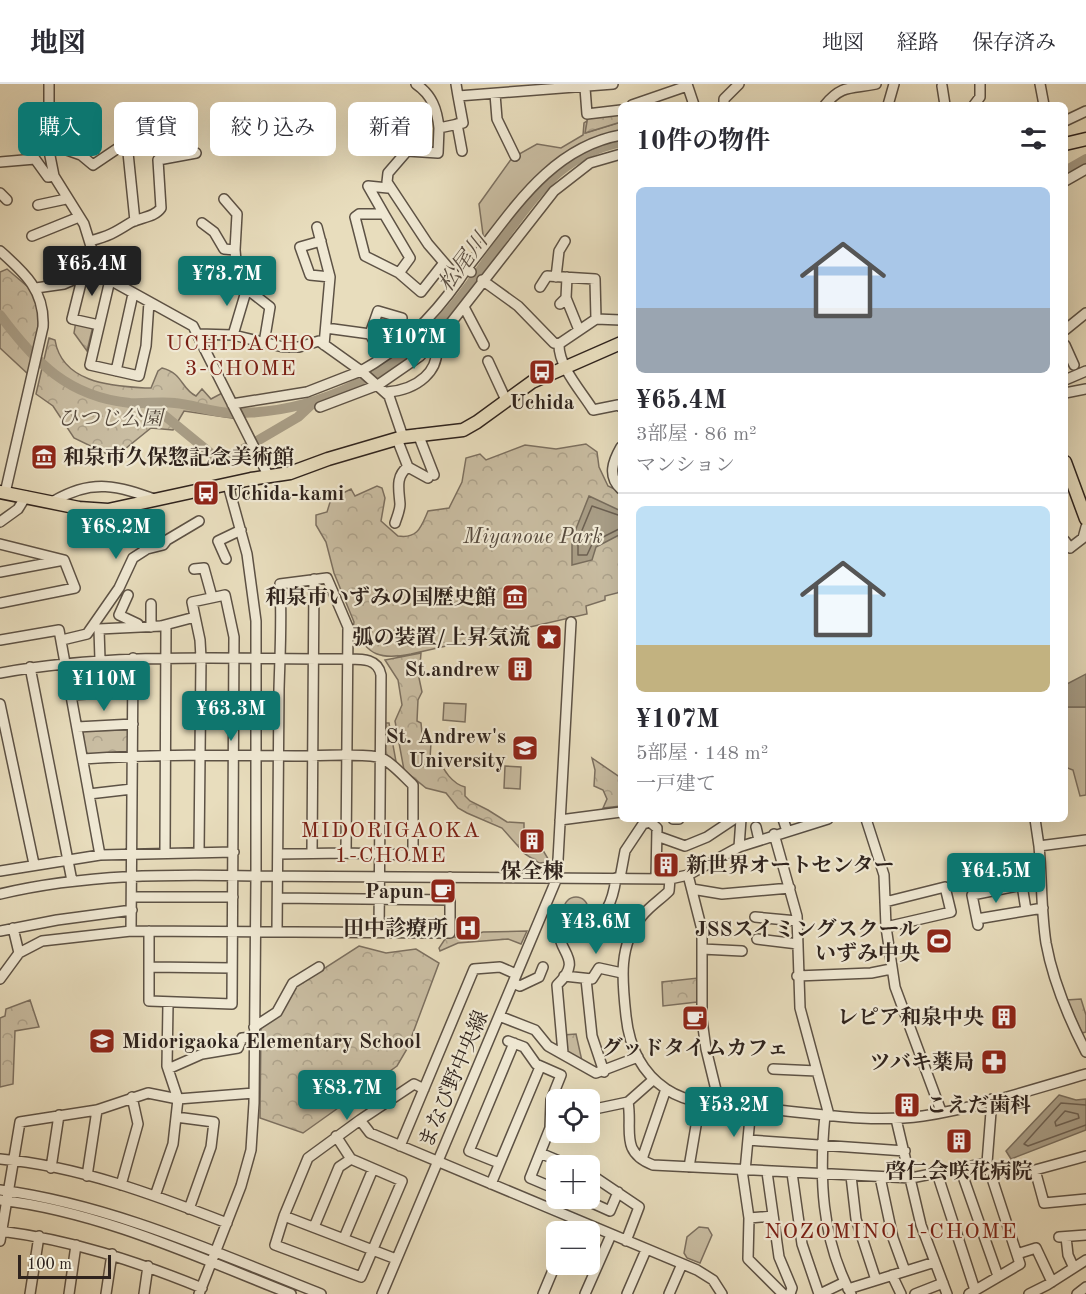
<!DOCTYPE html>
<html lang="ja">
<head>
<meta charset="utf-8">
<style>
	body { margin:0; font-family:"Old Standard TT","Noto Serif JP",serif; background:#f7f7f7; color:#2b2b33; height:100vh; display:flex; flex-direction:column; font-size:22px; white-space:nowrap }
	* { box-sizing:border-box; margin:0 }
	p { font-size:20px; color:#7c7c81 }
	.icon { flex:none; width:33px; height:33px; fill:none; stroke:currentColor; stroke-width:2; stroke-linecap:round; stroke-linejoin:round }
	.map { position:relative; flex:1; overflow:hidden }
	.panel { position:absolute; left:618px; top:18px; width:450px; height:720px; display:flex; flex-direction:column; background:#fff; border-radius:9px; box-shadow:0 6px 24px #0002 }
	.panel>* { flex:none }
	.guide { position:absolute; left:18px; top:18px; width:510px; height:54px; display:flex; gap:12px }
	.tools { position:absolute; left:546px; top:1005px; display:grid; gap:12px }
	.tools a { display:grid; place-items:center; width:54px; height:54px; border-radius:9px; background:#fff; box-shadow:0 6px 24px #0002; font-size:30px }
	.scale { position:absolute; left:18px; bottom:15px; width:93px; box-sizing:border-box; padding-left:6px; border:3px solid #2f231d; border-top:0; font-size:16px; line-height:21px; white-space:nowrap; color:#2f231d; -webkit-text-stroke:4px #f0e9d4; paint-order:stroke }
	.price { position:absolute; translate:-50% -51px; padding:0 14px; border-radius:6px; background:#0f766e; color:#fff; font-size:20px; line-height:39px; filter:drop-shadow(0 2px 3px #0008) }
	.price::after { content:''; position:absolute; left:50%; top:36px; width:18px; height:14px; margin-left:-9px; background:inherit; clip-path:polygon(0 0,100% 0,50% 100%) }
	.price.selected { background:#222; color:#fff }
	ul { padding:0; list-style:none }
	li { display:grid; align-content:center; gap:12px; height:318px; padding:0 18px }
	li+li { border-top:2px solid #e1e1e2 }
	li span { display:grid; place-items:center; height:186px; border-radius:9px; color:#555 }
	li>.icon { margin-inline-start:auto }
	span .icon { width:108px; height:108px; fill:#fffc; stroke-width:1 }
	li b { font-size:26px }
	h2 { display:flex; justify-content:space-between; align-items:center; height:72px; padding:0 18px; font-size:26px }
	.pill { padding:0 21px; border-radius:9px; background:#fff; box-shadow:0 6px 24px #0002; font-size:21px; line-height:54px }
	.pill.selected { background:#0f766e; color:#fff }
	header { display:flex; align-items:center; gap:36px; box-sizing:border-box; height:84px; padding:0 30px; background:#fff; border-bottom:2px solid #e1e1e2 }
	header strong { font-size:28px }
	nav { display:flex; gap:33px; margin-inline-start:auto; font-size:21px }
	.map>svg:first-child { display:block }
	.grass { fill:#c9bda2; stroke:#7c7060; stroke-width:1.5 }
	.forest { fill:url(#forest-crowns); stroke:#7c7060; stroke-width:1.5 }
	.water { fill:#a99e87; stroke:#786d5d; stroke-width:1.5 }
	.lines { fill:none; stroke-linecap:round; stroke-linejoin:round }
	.shore { stroke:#6c6052; stroke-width:1.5 }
	.river { stroke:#a99e87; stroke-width:10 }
	.minor-casing { stroke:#5d5245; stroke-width:12 }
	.major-casing { stroke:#2f231d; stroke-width:15 }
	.minor { stroke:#f0e9d4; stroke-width:9 }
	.major { stroke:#e8ddbd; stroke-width:12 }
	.labels { text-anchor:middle; stroke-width:4.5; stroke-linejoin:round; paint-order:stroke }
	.poi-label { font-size:21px; font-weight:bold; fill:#2f231d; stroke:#f0e9d4; text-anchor:end }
	.park-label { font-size:21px; font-style:italic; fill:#564a3e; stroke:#f0e9d4 }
	.street-label { font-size:21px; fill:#2f231d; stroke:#f0e9d4 }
	.water-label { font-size:22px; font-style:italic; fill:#5a4e42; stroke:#f0e9d4 }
	.neighbourhood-label { font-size:22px; letter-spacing:1.5px; fill:#7a1f14; stroke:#f0e9d4 }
</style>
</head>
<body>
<header>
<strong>地図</strong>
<nav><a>地図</a><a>経路</a><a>保存済み</a></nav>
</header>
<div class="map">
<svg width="1086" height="1210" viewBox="0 0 1086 1210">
	<defs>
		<pattern id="forest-crowns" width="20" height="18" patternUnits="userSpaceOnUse" patternTransform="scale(1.5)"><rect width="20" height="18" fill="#c9bda2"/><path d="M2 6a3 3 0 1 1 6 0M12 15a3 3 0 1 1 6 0" fill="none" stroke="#ada28b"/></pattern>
	</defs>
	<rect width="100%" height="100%" fill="#e8ddbd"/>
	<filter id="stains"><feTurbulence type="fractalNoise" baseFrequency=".00333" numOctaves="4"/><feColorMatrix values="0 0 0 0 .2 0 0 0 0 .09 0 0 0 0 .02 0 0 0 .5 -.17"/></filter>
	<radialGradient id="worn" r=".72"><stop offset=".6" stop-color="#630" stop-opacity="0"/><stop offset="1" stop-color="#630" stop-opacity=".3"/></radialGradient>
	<!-- grass -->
	<path class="grass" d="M587,37L586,49L621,38V49L576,64L484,158L479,120L512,74L537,60L561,64L583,51L584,39Z
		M444,619L466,620L465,638L443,636Z
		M1065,623H1086V711L1080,712L1073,686L1065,683Z
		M505,682L521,683L520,705L504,704Z
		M564 825a12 12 0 1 1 24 0a12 12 0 1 1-24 0Z
		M699,1143L708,1144L712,1151L700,1179L687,1174L684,1169L687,1153Z"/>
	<!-- forest -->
	<path class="forest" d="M621,28V38L585,49L588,32Z
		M7,185L27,202L33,203L40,234L28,290L0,264V188Z
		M76,237L93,242L87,267L74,249Z
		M49,254L55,256C62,298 109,302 145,304H151L158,287L162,284C183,289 181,305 196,312L202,305L211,315L224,308L239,335L184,327L173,346L151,344L120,369L109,371L74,354L53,322L36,310Z
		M586,360L597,368L599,383L608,402L621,408V508L605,512V516L586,522L587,530L411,570C381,576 368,572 353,544L354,538L334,489L326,458L316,441V431L327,428L331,415L351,405L355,412L377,402L382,404L385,414L381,437L398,452C418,455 421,443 428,427L449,424L462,398L466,374L480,370L486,376L525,361L556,365Z
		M421,569L419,594L422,608L418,616L417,637L421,639L422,649H428L431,659L430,674H440C442,686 453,700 465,703V712L470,717L488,726L507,738L524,739V761L541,763L550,778L539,779L525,770L502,744L467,729L458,724L446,709L426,704L404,686L395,637L402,621L398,596L385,576Z
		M383,639H389L397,683L385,672Z
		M128,646V669L87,672L85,670L83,647Z
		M592,674L621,694V722L603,724L607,715L603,706L594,702L595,686Z
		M527,847L521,860L508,855L458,859L440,867L439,864L447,852L464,854L483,848Z
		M359,862L386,869L416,865L439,879L407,965L397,982L303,1049L260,1034L261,941L289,907Z
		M698,894L697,918L663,922L662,898Z
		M1081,915L1086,931V948L1082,949L1067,916Z
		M30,916L39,943L15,947L13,1000L0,1003V934L5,932L6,925Z
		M576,950L582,977L566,968L563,951Z"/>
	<!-- water -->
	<path class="water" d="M589,412L621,427V450L596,463L592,476L572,481V455Z
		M1086,590V623H1065V601Z
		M1059,1011L1076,1016L1086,1015V1046L1011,1075L1006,1067Z"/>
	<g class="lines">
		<!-- shore -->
		<path class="shore" d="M621,432L592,422L578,456V471H587L593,458L621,444
			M1086,1021L1061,1019L1024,1060L1028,1062L1086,1041
			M1065,1027L1078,1030L1079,1034L1056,1042L1055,1038Z"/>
		<!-- river -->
		<path class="river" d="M1065,87L1086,75
			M0,231C35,278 68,313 130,319C145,320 160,317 175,319C195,321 213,329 233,329C317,330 398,289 451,225C473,199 492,168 513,141C543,100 569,69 621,58
			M145,319L159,327L214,372L228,374L298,333L315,317"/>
		<defs>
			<path id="minor" d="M49,0V67L54,92L84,140L98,185L110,196L193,242L269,393
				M416,0C432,11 437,25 439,44
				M456,0L458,12L613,0
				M687,0L694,21
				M1040,0L1044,21
				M942,2L945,21
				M585,4L587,30L621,26
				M495,10L497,35L515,72
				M458,12L463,39L439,44L438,69L407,67L388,89L387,98L428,160L459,196L467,184L471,188
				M632,21L687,2
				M724,21V15L739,0
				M825,21C842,0 852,5 876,0
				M888,21L894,0
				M974,21L980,13V0
				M1065,37L1086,27
				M457,40L462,67
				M127,59L135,137
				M49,67L64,65L81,71L93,81L133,54
				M0,78L35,75L48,93L54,92
				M1065,97L1086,85
				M0,109L7,116
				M224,115L237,130L235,166L238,198L270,223L264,259
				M38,121L66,115
				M384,130L368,102L388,104
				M202,139L214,148L224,165L235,166
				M317,143L330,193L324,261
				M32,152L79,133
				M90,157C109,152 114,149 130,139C140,133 154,134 161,124L158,76L196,69
				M321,157L300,163L310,191L330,193
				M0,167C25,189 45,207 43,243L5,409
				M467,184C510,131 548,64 621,51
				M399,189L410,174L384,130H359L355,133L365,172L399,189L421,208L443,180
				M556,193L559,167L565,157
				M79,194L81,199L72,235L99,241
				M110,196L90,281L139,292L146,262L149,218
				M482,196L518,222L554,259L559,260C558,282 582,308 593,326L618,321L621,323
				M540,203L547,192L595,195L596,235
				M36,204L64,200L98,185
				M566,214L579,246
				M560,220L566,214L567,193
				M464,223L484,261
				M378,227L402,234L377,263L370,250Z
				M326,244L370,250
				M1065,246L1086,229
				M198,250L233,251L283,263H299L319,257L361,287C401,265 433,233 459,196
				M233,251L247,204
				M559,260L596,235L621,236
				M1065,261L1074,281
				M488,277L506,316
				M116,287L133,210
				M1065,296L1086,287
				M387,308C415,306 444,288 435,255
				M1065,309L1086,305
				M232,320L307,308L361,287L389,312L403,353
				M320,323L378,301L420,272L450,240L554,107L590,79L621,70
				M418,350L434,391
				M397,355L408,383L428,394
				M621,363C613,377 607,392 621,405
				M228,401L247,470L256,537V792L670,795L688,791L739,763L828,735
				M54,417C93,394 118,402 157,416
				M0,438L18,425L26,412
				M395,439C397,433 400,426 400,420C399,406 395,392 408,383
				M1065,457L1070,464L1083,454L1086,443
				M0,460L64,476L75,504L0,519
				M226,475L218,457L241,446
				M194,485L204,484L212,513
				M0,488L64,476
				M128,511L119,531L138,540V543
				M151,543V520
				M0,556L59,546L100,771
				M62,556L87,550L119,504L133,474L147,465L163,461L167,456L199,437
				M100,576L99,545L161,542L195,533
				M30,583L72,797
				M0,589C115,568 231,575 347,575C361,575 378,574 381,591L379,849
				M71,611L133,607
				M0,620L34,780
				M77,643L133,640
				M83,675C153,670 224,671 295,672C321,672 351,669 378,673C389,675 404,693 413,701V771L346,769L348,543L327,494L280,500C282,535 280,570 279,605C279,686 278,767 277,848
				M89,710L132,705
				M673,735H679
				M783,735L787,747
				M866,735L884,791L886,843L895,903L941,1027
				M1035,735L1039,762L1086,756
				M560,736L621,728
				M756,743L759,756
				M774,750L797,832L800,924L829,1031
				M657,752L685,762L707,753L734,735
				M1039,762C1042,794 1041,827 1046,859C1053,898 1068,933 1086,968
				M739,763L741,735
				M165,768L166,541
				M312,769L314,495
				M278,770L346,769
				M0,787L100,771L234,768
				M688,791L702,846V936L706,965L716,1006L717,1020
				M620,794L625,767L643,740L650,738L657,744L656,794
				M670,795L669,807C660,816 650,822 642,832C618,861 622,896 626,932C629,961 641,988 666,1005C694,1024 736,1022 768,1025C819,1030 871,1039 923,1032C976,1024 1034,1005 1086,990
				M692,805L722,810L790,804
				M0,810C84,790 170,790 256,792L254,1019L251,1066L241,1102L199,1210
				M132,813H233
				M278,814L450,816
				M885,818L945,803L951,828L886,843
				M755,833L797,837
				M977,835L1043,824
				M978,841L972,811L1022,801L1026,826
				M13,844L19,869L42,857L131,847L450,849V793
				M0,847L57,836L132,826
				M131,847L133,574
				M149,847V917L232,920L234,553L225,511L192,518L200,556L201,574L199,768
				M757,855L798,860
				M702,865L742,867
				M149,883L232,884
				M564,892L592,895L599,884L622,889
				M797,892L871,889L891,885
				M0,895L19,869
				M586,895L592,952L604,988
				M513,899L520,902L539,893L543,883
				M499,932L535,946L548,962L596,989L638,973
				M254,943L277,928L293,899L319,883
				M508,957L524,963L536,980L561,991L551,1016L550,1044L540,1069L571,1082
				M563,969L557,901C583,876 560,870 559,849C566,846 574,846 582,844C606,838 613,816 616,794
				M168,985L202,970L238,964L242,954L254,953
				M773,985L817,987
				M424,1005L414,1000L360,1036L370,1049L697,1186L713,1196L722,1210
				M628,1018C633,1045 619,1068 653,1081L911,1094L987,1079
				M590,1026L628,1018L654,995
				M825,1031C819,1092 821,1154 851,1210
				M176,1033L214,1038L211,1063L189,1125
				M896,1035L921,1141L947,1210
				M360,1036L308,1074L284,1132L396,1175
				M748,1056L905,1067
				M400,1062L474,885L500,883L516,890
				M540,1069L530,1094L556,1105
				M1086,1072L1035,1086L1044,1119L1086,1115
				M0,1075C78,1082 155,1111 227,1139
				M642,1075L666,1005
				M499,1079L469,1067L514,959
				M689,1083L700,1018
				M51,1084L59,1031
				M960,1084L998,1192
				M742,1086L749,1134L748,1175L783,1210
				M745,1087L751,1023
				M767,1088L779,1173L792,1204L790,1210
				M792,1089L802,1160L819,1210
				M937,1089L975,1206
				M590,1090L639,1123L626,1157
				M87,1092L97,1026
				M851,1092L856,1135L876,1196
				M880,1093L893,1154L905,1187
				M491,1100L540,983
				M121,1101L138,1040L132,1013
				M0,1106C112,1121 217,1169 321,1210
				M155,1112L173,1060L178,1015L167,982L168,920
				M581,1114L610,1127L618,1108
				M0,1116C101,1128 197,1173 291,1210
				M284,1132L275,1161L361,1193L402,1097L351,1075L336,1052
				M749,1134L773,1132
				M314,1143L339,1083L351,1075
				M0,1147C71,1156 136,1177 202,1204
				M570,1148L575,1136
				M1059,1153L1086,1151
				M1066,1153L1068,1171L1073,1182
				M344,1154L373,1085
				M0,1157L20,1038L97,1026L148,1009L178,1015L254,1009
				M1017,1170L1036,1164L1052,1198
				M892,1191L901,1210
				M848,1205L935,1178
				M30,1210L39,1152
				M69,1210L76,1161
				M106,1210L112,1170
				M144,1210L148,1182
				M382,1210L557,794L571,538
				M543,1210L556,1179
				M585,1210L611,1151
				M627,1210L646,1166
				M669,1210L682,1180
				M820,1210L845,1198
				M915,1210L943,1199
				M969,1210L1020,1180L987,1079L992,1015
				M1029,1210L1047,1201L1086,1176
				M1077,1210L1086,1203"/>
			<path id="major" d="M1065,60L1086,55
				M1065,378L1086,435
				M0,408L79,424L108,426L251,395L290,389L328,375L403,353L463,346L477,338L532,298L621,259"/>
		</defs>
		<!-- minor casing -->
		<use href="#minor" class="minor-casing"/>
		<!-- major casing -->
		<use href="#major" class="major-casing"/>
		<!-- minor -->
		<use href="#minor" class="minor"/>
		<!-- major -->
		<use href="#major" class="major"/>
	</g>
	<!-- icons -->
	<defs>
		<symbol id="bus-square" viewBox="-11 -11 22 22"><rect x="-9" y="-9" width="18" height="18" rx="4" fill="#8f2418" stroke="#f0e9d4"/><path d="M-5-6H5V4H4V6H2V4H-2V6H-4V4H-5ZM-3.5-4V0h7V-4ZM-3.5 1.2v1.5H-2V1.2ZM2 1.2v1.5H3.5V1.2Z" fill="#fff"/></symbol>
		<symbol id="museum-square" viewBox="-11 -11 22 22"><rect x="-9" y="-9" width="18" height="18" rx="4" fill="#8f2418" stroke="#f0e9d4"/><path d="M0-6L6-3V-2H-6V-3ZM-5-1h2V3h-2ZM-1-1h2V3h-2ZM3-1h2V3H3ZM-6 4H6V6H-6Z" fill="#fff"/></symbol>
		<symbol id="sight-square" viewBox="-11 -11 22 22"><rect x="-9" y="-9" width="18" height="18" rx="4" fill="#8f2418" stroke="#f0e9d4"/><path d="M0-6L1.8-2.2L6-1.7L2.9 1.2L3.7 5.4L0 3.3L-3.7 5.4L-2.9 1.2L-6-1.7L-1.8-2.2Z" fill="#fff"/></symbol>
		<symbol id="building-square" viewBox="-11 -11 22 22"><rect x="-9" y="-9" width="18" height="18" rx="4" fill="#8f2418" stroke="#f0e9d4"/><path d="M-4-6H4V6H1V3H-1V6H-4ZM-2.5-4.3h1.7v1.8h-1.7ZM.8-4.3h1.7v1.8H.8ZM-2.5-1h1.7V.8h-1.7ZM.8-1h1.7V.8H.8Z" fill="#fff"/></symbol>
		<symbol id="university-square" viewBox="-11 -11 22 22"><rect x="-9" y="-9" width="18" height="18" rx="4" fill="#8f2418" stroke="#f0e9d4"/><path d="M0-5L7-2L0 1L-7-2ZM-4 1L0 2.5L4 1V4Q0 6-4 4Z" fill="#fff"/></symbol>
		<symbol id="cafe-square" viewBox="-11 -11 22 22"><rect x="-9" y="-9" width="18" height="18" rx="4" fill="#8f2418" stroke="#f0e9d4"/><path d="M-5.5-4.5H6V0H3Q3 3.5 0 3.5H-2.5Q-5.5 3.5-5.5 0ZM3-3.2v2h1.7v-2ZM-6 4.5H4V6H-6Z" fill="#fff"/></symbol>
		<symbol id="hospital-square" viewBox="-11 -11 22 22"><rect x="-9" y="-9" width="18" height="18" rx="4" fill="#8f2418" stroke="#f0e9d4"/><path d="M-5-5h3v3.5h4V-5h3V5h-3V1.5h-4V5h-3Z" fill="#fff"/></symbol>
		<symbol id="stadium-square" viewBox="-11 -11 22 22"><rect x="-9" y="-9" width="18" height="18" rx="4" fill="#8f2418" stroke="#f0e9d4"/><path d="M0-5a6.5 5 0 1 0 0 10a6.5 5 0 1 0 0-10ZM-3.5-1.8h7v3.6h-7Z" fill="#fff"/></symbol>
		<symbol id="school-square" viewBox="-11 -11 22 22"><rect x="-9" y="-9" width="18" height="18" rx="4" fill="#8f2418" stroke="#f0e9d4"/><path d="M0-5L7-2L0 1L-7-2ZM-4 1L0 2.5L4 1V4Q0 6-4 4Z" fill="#fff"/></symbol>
		<symbol id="pharmacy-square" viewBox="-11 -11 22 22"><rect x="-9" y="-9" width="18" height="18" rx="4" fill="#8f2418" stroke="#f0e9d4"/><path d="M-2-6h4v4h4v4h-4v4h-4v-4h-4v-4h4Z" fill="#fff"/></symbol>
	</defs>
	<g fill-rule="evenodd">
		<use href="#bus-square" x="527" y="273" width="30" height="30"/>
		<use href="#museum-square" x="29" y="358" width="30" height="30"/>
		<use href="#bus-square" x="191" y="394" width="30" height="30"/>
		<use href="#museum-square" x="500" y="498" width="30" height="30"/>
		<use href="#sight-square" x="534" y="538" width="30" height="30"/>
		<use href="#building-square" x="505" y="570" width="30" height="30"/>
		<use href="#university-square" x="510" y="649" width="30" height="30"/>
		<use href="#building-square" x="517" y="742" width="30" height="30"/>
		<use href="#building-square" x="651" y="766" width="30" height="30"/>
		<use href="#cafe-square" x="428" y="792" width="30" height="30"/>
		<use href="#hospital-square" x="453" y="829" width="30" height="30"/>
		<use href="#stadium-square" x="924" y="842" width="30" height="30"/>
		<use href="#building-square" x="989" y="918" width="30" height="30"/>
		<use href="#cafe-square" x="680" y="919" width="30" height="30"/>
		<use href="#school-square" x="87" y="942" width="30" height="30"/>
		<use href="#pharmacy-square" x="979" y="963" width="30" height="30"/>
		<use href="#building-square" x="892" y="1006" width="30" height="30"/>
		<use href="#building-square" x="944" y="1042" width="30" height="30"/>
	</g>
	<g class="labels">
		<!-- poi labels -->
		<g class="poi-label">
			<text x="542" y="325" text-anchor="middle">Uchida</text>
			<text x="63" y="380" text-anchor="start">和泉市久保惣記念美術館</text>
			<text x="226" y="416" text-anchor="start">Uchida-kami</text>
			<text x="496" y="520">和泉市いずみの国歴史館</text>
			<text x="530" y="560">弧の装置/上昇気流</text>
			<text x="500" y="592">St.andrew</text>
			<text x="506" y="659">St. Andrew's<tspan x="506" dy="24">University</tspan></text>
			<text x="686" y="788" text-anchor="start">新世界オートセンター</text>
			<text x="532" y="794" text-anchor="middle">保全棟</text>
			<text x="424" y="814">Papun</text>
			<text x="448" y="851">田中診療所</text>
			<text x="920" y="852">JSSスイミングスクール<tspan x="920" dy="24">いずみ中央</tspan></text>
			<text x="984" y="940">レピア和泉中央</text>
			<text x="122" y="964" text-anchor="start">Midorigaoka Elementary School</text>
			<text x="695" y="971" text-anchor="middle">グッドタイムカフェ</text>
			<text x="974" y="985">ツバキ薬局</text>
			<text x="926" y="1028" text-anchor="start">こえだ歯科</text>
			<text x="959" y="1094" text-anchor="middle">啓仁会咲花病院</text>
		</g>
		<!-- park labels -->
		<g class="park-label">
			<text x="110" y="341">ひつじ公園</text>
			<text x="533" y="459">Miyanoue Park</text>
		</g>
		<!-- street labels -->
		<g class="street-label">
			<text transform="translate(453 995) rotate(-67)" y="7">まなび野中央線</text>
		</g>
		<!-- water labels -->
		<g class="water-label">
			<text transform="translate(462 178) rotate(-53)" y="8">松尾川</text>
		</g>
		<!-- neighbourhood labels -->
		<g class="neighbourhood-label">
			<text x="241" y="266">UCHIDACHO<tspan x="241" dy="25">3-CHOME</tspan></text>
			<text x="391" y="753">MIDORIGAOKA<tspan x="391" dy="25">1-CHOME</tspan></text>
			<text x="891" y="1154">NOZOMINO 1-CHOME</text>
		</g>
	</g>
	<rect width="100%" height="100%" filter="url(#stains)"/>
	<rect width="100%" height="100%" fill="url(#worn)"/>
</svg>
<div class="tools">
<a><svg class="icon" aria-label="locate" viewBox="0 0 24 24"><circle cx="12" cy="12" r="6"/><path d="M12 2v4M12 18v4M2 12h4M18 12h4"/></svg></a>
<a>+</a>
<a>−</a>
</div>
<div class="scale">100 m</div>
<b class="price selected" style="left:92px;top:213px">¥65.4M</b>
<b class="price" style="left:227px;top:223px">¥73.7M</b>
<b class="price" style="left:414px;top:286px">¥107M</b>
<b class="price" style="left:116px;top:476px">¥68.2M</b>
<b class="price" style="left:104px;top:628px">¥110M</b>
<b class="price" style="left:231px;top:658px">¥63.3M</b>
<b class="price" style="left:996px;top:820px">¥64.5M</b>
<b class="price" style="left:596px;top:871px">¥43.6M</b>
<b class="price" style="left:347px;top:1037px">¥83.7M</b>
<b class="price" style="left:734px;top:1054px">¥53.2M</b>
<div class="guide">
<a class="pill selected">購入</a>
<a class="pill">賃貸</a>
<a class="pill">絞り込み</a>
<a class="pill">新着</a>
</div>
<section class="panel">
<h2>10件の物件<svg class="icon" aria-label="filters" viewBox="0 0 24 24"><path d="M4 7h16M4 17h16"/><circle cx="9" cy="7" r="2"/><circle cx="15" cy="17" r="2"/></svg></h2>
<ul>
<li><span style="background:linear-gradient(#a9c7e8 65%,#9aa5b1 0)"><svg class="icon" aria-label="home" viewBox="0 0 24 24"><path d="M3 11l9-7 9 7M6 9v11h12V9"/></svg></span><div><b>¥65.4M</b><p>3部屋 · 86 m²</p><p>マンション</p></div></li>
<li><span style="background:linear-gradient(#bfe0f5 75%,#c2b280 0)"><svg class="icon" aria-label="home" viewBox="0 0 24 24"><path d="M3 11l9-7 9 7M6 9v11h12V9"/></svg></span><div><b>¥107M</b><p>5部屋 · 148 m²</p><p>一戸建て</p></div></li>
</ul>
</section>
</div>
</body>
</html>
